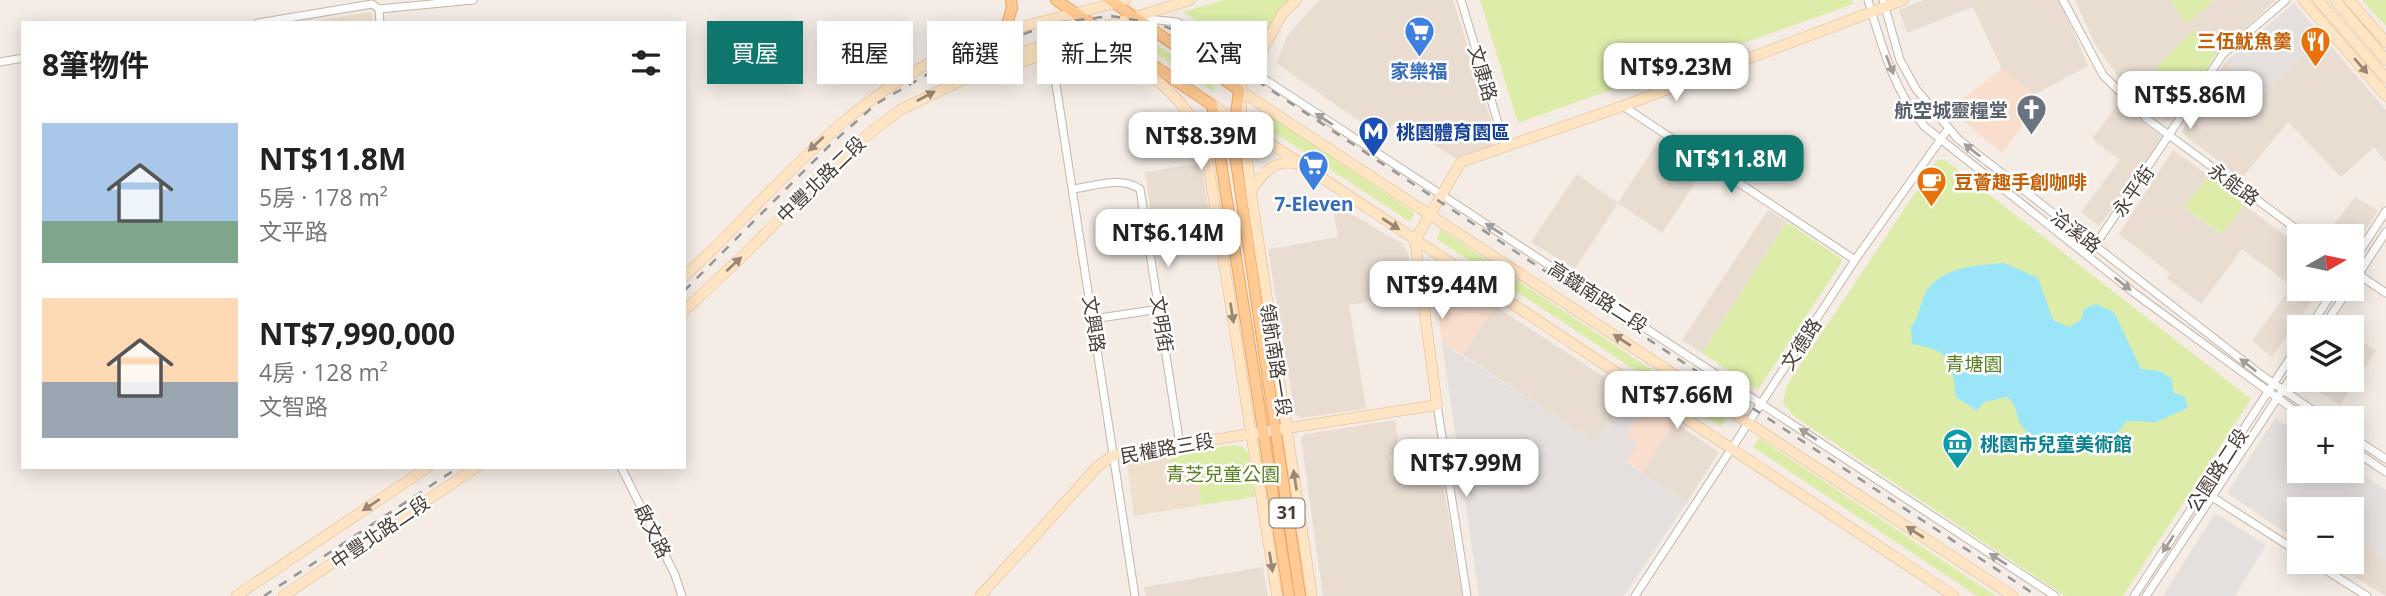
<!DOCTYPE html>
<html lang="zh-TW">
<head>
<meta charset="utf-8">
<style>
	body { margin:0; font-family:"Open Sans","Noto Sans TC",sans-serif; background:#f2f2f2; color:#222; height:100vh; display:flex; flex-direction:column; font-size:26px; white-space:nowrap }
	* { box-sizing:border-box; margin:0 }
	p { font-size:23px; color:#767676 }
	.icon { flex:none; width:38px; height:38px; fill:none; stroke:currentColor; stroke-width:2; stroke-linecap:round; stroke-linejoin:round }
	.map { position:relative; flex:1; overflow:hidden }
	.side { position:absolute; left:21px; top:21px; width:665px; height:448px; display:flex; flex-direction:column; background:#fff; border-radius:0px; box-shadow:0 4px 18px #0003 }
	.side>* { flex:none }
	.top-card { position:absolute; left:707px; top:21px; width:665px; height:63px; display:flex; gap:14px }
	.needle { width:46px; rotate:81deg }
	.controls { position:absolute; left:2287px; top:224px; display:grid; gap:14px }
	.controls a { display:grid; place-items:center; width:77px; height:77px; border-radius:0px; background:#fff; box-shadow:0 4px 18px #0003; font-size:35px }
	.price { position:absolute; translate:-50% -60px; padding:0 16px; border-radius:14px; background:#fff; color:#222; font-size:23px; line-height:46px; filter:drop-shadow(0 2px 4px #0008) }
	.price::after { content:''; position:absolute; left:50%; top:42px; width:21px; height:16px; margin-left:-10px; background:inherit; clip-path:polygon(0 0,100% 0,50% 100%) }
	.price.current { background:#0f766e; color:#fff }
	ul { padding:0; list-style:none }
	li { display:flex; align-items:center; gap:21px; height:175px; padding:0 21px }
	li span { display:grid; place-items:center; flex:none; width:196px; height:140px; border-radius:0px; color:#555 }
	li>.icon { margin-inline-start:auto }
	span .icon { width:84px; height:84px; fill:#fffc; stroke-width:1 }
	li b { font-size:30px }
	h2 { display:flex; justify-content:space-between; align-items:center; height:84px; padding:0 21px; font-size:30px }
	.chip { padding:0 24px; border-radius:0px; background:#fff; box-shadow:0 4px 18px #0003; font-size:24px; line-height:63px }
	.chip.current { background:#0f766e; color:#fff }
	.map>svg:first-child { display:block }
	.residential { fill:#e9ddd2 }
	.commercial { fill:#f9decd }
	.education { fill:#efdfcd }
	.green { fill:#ddeda9 }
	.parking { fill:#e5e0de }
	.water { fill:#9ae5f8 }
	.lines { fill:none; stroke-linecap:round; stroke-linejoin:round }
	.street-casing { stroke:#c4b5a9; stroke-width:9 }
	.secondary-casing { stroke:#ddb991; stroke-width:11 }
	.primary-casing { stroke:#f0a357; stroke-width:12 }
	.street { stroke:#fff; stroke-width:7 }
	.secondary { stroke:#ffe5c4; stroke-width:10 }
	.primary { stroke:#ffca93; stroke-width:10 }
	.rail { stroke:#969696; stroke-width:2.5; stroke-dasharray:9 9; stroke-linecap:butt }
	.oneway { fill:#a49e9a }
	.oneway2 { fill:#9a8875 }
	.labels { text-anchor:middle; stroke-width:5; stroke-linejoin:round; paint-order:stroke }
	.shield { fill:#fff; stroke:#7f7671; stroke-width:2 }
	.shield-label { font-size:18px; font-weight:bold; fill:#483c34 }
	.food-label { font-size:19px; font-weight:bold; fill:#c56008; stroke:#fff; text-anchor:end }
	.shop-label { font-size:19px; font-weight:bold; fill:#366cbe; stroke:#fff }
	.street-label { font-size:19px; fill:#483c34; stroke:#fff }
	.worship-label { font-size:19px; font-weight:bold; fill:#5b616d; stroke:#fff; text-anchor:end }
	.transit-label { font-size:19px; font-weight:bold; fill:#164399; stroke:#fff; text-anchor:start }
	.park-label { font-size:19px; fill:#588021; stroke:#fff }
	.culture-label { font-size:19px; font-weight:bold; fill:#0d838f; stroke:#fff; text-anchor:start }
</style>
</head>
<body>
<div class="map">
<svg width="2386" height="596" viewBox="0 0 2386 596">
	<rect width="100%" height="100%" fill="#f4ece5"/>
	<!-- residential -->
	<path class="residential" d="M1319,0H1453L1496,136L1491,146L1458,160L1396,121L1382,137L1276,63L1287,36Z
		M1923,0H2060L2088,66L2034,95L2002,69L1973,7L1907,33L1899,10Z
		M2075,0H2170L2187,23L2214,0H2276L2216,55L2193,30L2156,68L2188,96L2169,121L2130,93L2095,44Z
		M2323,37L2386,110V162L2374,147L2341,177L2288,122L2241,179L2181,132L2225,62L2263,94Z
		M2118,104L2165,138L2099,226L2081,212L2120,160L2092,139Z
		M1660,138L1705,168L1662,233L1618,203L1575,269L1531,242L1577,174L1618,203Z
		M2173,150L2209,176L2185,208L2221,234L2244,205L2299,246L2300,289H2320L2272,357L2252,341L2292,286L2242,249L2201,304L2167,278L2170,273L2119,234Z
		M1201,163L1209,213L1152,222L1145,172Z
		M2355,197L2378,211L2352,250V236H2325Z
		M1332,203L1403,244L1408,253L1415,293L1349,305L1366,409L1301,418L1295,414L1268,249L1338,237Z
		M1768,210L1787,222L1702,353L1682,340Z
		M1495,306L1629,393L1597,443L1463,355Z
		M2352,334L2376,351L2340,405L2302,380H2352Z
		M1395,420L1400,453L1389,455L1392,477L1441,470L1462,596H1323L1301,438L1306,434Z
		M1674,422L1719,452L1687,502L1642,472Z
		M2295,503L2305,509H2300L2299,541L2279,528Z
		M2359,542L2386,560V596L2342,569L2347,562H2352V553Z
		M1263,567L1268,596H1146L1144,587Z"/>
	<!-- commercial -->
	<path class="commercial" d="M2002,69L2041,100L2002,153L1949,109Z
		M1447,287H1458L1495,306L1463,355L1442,343L1437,302L1439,294Z
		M1629,393L1674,422L1642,472L1597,443Z"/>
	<!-- education -->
	<path class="education" d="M372,12V23H302Z
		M1169,455L1172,476L1196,472L1201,505L1134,516L1127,463Z"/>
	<!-- green -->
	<path class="green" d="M1224,0H1291L1251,53L1183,12Z
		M1480,0H1852L1853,4L1518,123Z
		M2170,0H2214L2187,24Z
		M2362,0H2386V26Z
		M1126,25L1208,79L1214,87V92L1119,29Z
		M2193,30L2216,55L2188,96L2156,68Z
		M1260,109L1415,213L1410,222L1255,120Z
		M1937,160H1945L2251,399L2123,596H2065L1795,417L1783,404L1787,385Z
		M2209,176L2244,205L2222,234L2184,207Z
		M1787,222L1843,260L1758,390L1702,353Z
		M1440,229L1726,419L1721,427L1437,239Z
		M1759,438L1996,596H1977L1753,447Z
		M1232,445L1242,446L1248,453L1255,497L1201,505L1196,472L1172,476L1169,455Z"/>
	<!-- parking -->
	<path class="parking" d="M2294,3L2323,37L2263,94L2225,62Z
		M1442,343L1596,442L1629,393L1647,404L1626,435L1638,444L1626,462L1687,502L1624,596H1479Z
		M2275,418L2299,434L2300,471H2352V468L2386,490V560L2360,542L2352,553V509H2305L2295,503L2279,528L2227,493Z
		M2215,513L2266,545L2235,596H2163Z"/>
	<!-- water -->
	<path class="water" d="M2004,263L2038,278L2053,320L2069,327L2081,320L2084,309L2096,304L2114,312L2141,369L2160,371L2172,379L2173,392L2185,397L2188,408L2156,422L2127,421L2115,435L2089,451L2077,446L2073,438C2055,441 2028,441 2019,421C2015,409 2017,405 2007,397L1984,402L1977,411L1956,397C1952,361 1951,350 1912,344L1911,327C1921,315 1920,297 1930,286C1949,266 1979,265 2004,263Z"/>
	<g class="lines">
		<defs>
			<path id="street" d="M1461,0L1505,146
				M1868,0C1881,43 1894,92 1924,126L2133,292L2305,418
				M1883,0L1900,60L1916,89L1958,139L2260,374L2324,418
				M2063,0L2103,75L2147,119L2306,236
				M379,9L473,0
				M379,9L380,23
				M1138,18L1177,22L2055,596
				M258,23L372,4L379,9
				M1051,52L1135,596
				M0,62L23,58
				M1623,106L1855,260
				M1073,189C1095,186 1121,176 1140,189L1180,445
				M2088,256L2223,54L2286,0
				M2352,263L2386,211
				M2352,270L2386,293
				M2352,284L2386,232
				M1424,303C1433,282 1449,278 1471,278
				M1093,319L1160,309
				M2310,327L2335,289
				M2323,327L2349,289
				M1437,405L1467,596
				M2352,437L2386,459
				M2352,449L2386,472
				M621,467L675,575L682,596
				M2209,495L2300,553
				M2313,562L2367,596
				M1635,596L1855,260L1948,129
				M2134,596L2300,343
				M2146,596L2300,364"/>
			<path id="secondary" d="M1296,0L1282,14L1258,58L1248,69L1239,90L1251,192L1312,596
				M2303,0L2386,96
				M2318,0L2386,78
				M2335,0L2386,60
				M2349,0L2386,42
				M1017,64C1032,58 1048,52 1064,50C1125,43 1177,88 1204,138L1277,596
				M1239,90L2013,596
				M1212,105L1954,596
				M1251,191C1262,174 1274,158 1297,164
				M684,277C770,197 842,101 952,52C1008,26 1067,17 1125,0
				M684,311L748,251L839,157L900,110L1019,53L1190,0
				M236,596L428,467
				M283,596L477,467
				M980,596L1098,466L1114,455L1437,405L1415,240L1461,162L1623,106L1903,0"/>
			<path id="primary" d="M1056,0L1212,105L1289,596
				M1110,0L1239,90L1233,141L1300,596
				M1005,30L1012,8L1011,0"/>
		</defs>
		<!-- street casing -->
		<use href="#street" class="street-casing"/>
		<!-- secondary casing -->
		<use href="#secondary" class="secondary-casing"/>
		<!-- primary casing -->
		<use href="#primary" class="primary-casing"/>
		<!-- street -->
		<use href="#street" class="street"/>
		<!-- secondary -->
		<use href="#secondary" class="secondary"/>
		<!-- primary -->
		<use href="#primary" class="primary"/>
		<!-- rail -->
		<path class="rail" d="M684,291L830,145L876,104L952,60L1054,23L1111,16L1154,23L1175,30L1236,67L2037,596
			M264,596L459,467"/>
	</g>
	<!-- one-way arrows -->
	<defs><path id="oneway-solid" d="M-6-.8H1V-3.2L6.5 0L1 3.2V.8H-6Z" transform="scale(1.75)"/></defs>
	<g class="oneway">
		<use href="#oneway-solid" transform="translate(1890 65) rotate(69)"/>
		<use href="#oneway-solid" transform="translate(1324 119) rotate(-147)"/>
		<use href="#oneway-solid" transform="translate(1972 150) rotate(-142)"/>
		<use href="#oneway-solid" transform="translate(1494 229) rotate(-147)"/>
		<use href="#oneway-solid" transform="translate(2123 284) rotate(38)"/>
		<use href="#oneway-solid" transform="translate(2248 365) rotate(-142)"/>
		<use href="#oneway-solid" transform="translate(1808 434) rotate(-147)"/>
		<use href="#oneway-solid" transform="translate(2168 544) rotate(123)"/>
		<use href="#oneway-solid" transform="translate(1998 559) rotate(-147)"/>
	</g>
	<g class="oneway2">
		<use href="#oneway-solid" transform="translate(2361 66) rotate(49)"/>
		<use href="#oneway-solid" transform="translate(926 96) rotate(-28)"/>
		<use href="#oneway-solid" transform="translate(816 144) rotate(137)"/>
		<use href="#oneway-solid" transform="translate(1391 224) rotate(33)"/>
		<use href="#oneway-solid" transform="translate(734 264) rotate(-43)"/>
		<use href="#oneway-solid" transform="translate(1232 313) rotate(81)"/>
		<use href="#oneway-solid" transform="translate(1622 340) rotate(-147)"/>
		<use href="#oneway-solid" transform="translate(1295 480) rotate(-99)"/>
		<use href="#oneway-solid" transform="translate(371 505) rotate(146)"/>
		<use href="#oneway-solid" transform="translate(1915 532) rotate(-147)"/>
		<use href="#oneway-solid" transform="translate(1271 562) rotate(81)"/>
	</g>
	<!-- icons -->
	<defs>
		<symbol id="supermarket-pin" viewBox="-11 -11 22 30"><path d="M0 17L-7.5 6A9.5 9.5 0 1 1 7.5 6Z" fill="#3f7fe0" stroke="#fff"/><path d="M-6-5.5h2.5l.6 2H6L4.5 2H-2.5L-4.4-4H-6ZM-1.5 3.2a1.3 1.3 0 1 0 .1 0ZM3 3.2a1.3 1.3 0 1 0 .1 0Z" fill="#fff"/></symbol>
		<symbol id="restaurant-pin" viewBox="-11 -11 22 30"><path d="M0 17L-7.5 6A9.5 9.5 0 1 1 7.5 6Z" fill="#e8710a" stroke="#fff"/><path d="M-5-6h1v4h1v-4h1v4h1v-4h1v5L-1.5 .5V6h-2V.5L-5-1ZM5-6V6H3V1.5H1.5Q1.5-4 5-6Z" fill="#fff"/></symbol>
		<symbol id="church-pin" viewBox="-11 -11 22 30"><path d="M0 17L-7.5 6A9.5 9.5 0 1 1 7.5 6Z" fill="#6b7280" stroke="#fff"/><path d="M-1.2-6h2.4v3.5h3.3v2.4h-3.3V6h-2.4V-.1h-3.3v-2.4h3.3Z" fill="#fff"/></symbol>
		<symbol id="metro-pin" viewBox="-11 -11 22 30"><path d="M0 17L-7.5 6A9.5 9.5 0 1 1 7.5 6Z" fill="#1a4fb4" stroke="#fff"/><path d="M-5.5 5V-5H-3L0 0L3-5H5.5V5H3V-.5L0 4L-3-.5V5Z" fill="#fff"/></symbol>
		<symbol id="cafe-pin" viewBox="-11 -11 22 30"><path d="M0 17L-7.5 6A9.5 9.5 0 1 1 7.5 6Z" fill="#e8710a" stroke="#fff"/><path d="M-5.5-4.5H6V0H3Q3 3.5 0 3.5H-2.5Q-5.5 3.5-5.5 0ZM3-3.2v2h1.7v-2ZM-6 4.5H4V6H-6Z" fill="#fff"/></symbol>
		<symbol id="museum-pin" viewBox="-11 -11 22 30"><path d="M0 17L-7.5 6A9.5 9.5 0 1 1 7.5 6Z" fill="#0f9aa8" stroke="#fff"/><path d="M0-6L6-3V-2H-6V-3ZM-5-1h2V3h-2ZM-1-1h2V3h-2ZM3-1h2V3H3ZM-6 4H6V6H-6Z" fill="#fff"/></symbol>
	</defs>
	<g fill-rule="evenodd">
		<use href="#supermarket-pin" x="1402" y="14" width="35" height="47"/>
		<use href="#restaurant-pin" x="2298" y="24" width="35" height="47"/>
		<use href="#church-pin" x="2014" y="92" width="35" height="47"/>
		<use href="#metro-pin" x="1356" y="114" width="35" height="47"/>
		<use href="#supermarket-pin" x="1296" y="148" width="35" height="47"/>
		<use href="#cafe-pin" x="1914" y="164" width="35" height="47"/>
		<use href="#museum-pin" x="1940" y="426" width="35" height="47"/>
	</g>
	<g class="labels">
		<!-- shield labels -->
		<rect class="shield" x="1269.5" y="498.5" width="35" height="29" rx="5"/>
		<g class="shield-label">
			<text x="1287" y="519">31</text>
		</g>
		<!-- food labels -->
		<g class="food-label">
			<text x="2292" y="48">三伍魷魚羹</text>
			<text x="1954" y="189" text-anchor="start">豆薈趣手創咖啡</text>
		</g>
		<!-- shop labels -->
		<g class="shop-label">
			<text x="1419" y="78">家樂福</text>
			<text x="1314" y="211">7-Eleven</text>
		</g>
		<!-- street labels -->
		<g class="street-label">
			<text transform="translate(1483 73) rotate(73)" y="7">文康路</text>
			<text transform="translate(821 179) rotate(-44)" y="7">中豐北路二段</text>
			<text transform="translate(2234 184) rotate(36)" y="7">永能路</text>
			<text transform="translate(2133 191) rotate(-55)" y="7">永平街</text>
			<text transform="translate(2076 231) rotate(38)" y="7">洽溪路</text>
			<text transform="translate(1598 297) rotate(33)" y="7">高鐵南路二段</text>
			<text transform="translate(1094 324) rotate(81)" y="7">文興路</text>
			<text transform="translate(1162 324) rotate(81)" y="7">文明街</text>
			<text transform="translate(1801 344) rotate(-57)" y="7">文德路</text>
			<text transform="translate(1276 360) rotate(81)" y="7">領航南路一段</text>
			<text transform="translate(1167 448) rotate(-10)" y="7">民權路三段</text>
			<text transform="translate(2217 470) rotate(-57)" y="7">公園路二段</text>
			<text transform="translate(653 531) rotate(63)" y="7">啟文路</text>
			<text transform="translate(380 532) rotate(-34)" y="7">中豐北路二段</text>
		</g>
		<!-- worship labels -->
		<g class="worship-label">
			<text x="2008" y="117">航空城靈糧堂</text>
		</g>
		<!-- transit labels -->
		<g class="transit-label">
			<text x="1396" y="139">桃園體育園區</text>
		</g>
		<!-- park labels -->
		<g class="park-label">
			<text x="1974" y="371">青塘園</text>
			<text x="1223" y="481">青芝兒童公園</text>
		</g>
		<!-- culture labels -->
		<g class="culture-label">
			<text x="1980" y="451">桃園市兒童美術館</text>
		</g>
	</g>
</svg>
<div class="controls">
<a><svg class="needle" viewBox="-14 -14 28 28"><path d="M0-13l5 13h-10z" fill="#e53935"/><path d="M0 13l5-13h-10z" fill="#767676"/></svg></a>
<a><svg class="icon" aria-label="layers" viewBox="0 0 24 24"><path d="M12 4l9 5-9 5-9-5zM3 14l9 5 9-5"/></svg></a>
<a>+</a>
<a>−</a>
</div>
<b class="price" style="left:1676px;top:103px">NT$9.23M</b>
<b class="price" style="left:2190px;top:131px">NT$5.86M</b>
<b class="price" style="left:1201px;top:172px">NT$8.39M</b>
<b class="price current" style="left:1731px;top:195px">NT$11.8M</b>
<b class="price" style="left:1168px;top:269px">NT$6.14M</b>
<b class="price" style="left:1442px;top:321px">NT$9.44M</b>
<b class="price" style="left:1677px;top:431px">NT$7.66M</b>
<b class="price" style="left:1466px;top:499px">NT$7.99M</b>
<div class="top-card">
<a class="chip current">買屋</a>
<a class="chip">租屋</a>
<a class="chip">篩選</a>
<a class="chip">新上架</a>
<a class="chip">公寓</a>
</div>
<section class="side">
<h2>8筆物件<svg class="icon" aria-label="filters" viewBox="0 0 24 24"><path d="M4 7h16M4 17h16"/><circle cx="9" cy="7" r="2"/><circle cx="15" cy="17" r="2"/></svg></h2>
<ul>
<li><span style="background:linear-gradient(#a9c7e8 70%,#7fa58c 0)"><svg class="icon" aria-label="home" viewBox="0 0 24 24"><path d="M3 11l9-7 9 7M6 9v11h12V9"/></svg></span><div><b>NT$11.8M</b><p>5房 · 178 m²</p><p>文平路</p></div></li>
<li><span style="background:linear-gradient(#ffd9b3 60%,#9aa5b1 0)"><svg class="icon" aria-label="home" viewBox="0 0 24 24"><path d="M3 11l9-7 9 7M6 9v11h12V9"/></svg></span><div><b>NT$7,990,000</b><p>4房 · 128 m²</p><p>文智路</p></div></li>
</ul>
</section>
</div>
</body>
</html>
